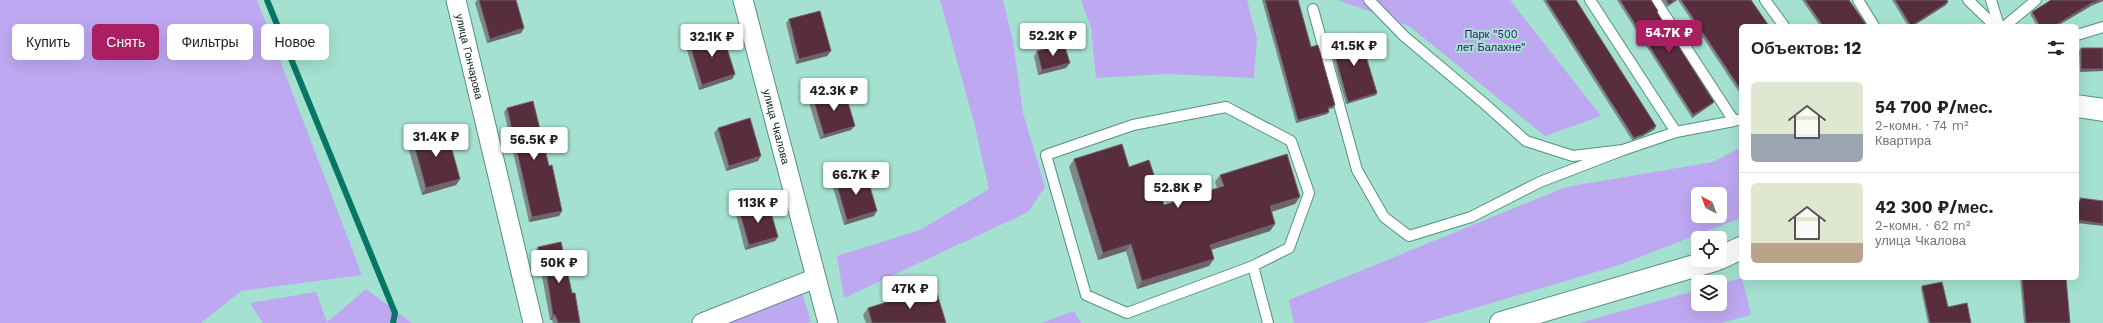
<!DOCTYPE html>
<html lang="ru">
<head>
<meta charset="utf-8">
<style>
	body { margin:0; font-family:"Work Sans",sans-serif; background:#f6f6f6; color:#222; height:100vh; display:flex; flex-direction:column; font-size:15px; white-space:nowrap }
	* { box-sizing:border-box; margin:0 }
	p { font-size:13px; color:#767676 }
	.icon { flex:none; width:22px; height:22px; fill:none; stroke:currentColor; stroke-width:2; stroke-linecap:round; stroke-linejoin:round }
	.map { position:relative; flex:1; overflow:hidden }
	.drawer { position:absolute; left:1739px; top:24px; width:340px; height:256px; display:flex; flex-direction:column; background:#fff; border-radius:6px; box-shadow:0 4px 16px #0002 }
	.drawer>* { flex:none }
	.banner { position:absolute; left:12px; top:24px; width:380px; height:36px; display:flex; gap:8px }
	.needle { width:26px; rotate:319deg }
	.tools { position:absolute; left:1691px; top:187px; display:grid; gap:8px }
	.tools a { display:grid; place-items:center; width:36px; height:36px; border-radius:6px; background:#fff; box-shadow:0 4px 16px #0002; font-size:20px }
	.price { position:absolute; translate:-50% -34px; padding:0 9px; border-radius:4px; background:#fff; color:#222; font-size:13px; line-height:26px; filter:drop-shadow(0 1px 2px #0008) }
	.price::after { content:''; position:absolute; left:50%; top:24px; width:12px; height:9px; margin-left:-6px; background:inherit; clip-path:polygon(0 0,100% 0,50% 100%) }
	.price.selected { background:#aa1f62; color:#fff }
	ul { padding:0; list-style:none }
	li { display:flex; align-items:center; gap:12px; height:100px; padding:0 12px }
	li+li { border-top:1px solid #e0e0e0 }
	li span { display:grid; place-items:center; flex:none; width:112px; height:80px; border-radius:6px; color:#555 }
	li>.icon { margin-inline-start:auto }
	span .icon { width:48px; height:48px; fill:#fffc; stroke-width:1 }
	li b { font-size:17px }
	h2 { display:flex; justify-content:space-between; align-items:center; height:48px; padding:0 12px; font-size:17px }
	.tag { padding:0 14px; border-radius:6px; background:#fff; box-shadow:0 4px 16px #0002; font-size:14px; line-height:36px }
	.tag.selected { background:#aa1f62; color:#fff }
	.map>svg:first-child { display:block }
	.green { fill:#bea8f2; fill-rule:evenodd }
	.lines { fill:none; stroke-linecap:round; stroke-linejoin:round }
	.stream { stroke:#087664; stroke-width:6 }
	.service-casing { stroke:#559082; stroke-width:12 }
	.minor-casing { stroke:#559082; stroke-width:21 }
	.primary-casing { stroke:#559082; stroke-width:24 }
	.service { stroke:#fff; stroke-width:10 }
	.minor { stroke:#fff; stroke-width:19 }
	.primary { stroke:#fff; stroke-width:22 }
	.wall { fill:#7e8888 }
	.shaded-wall { fill:#6f646a }
	.building { fill:#582e3e; stroke:#6f646a }
	.labels { text-anchor:middle; stroke-width:4; stroke-linejoin:round; paint-order:stroke }
	.park-label { font-size:11px; fill:#3b136d; stroke:#a4e1d1 }
	.street-label { font-size:11px; fill:#061f1a; stroke:#a4e1d1 }
</style>
</head>
<body>
<div class="map">
<svg width="2103" height="323" viewBox="0 0 2103 323">
	<rect width="100%" height="100%" fill="#a4e1d1"/>
	<!-- green -->
	<path class="green" d="M0,0H257L362,275L241,291L201,323H0Z
		M940,0H1003L1013,42L1023,113L1045,187L1028,212L844,298L837,256L920,230L989,189L974,122Z
		M1081,0H1247L1257,39L1254,78L1167,74L1096,78L1091,28Z
		M1338,0H1510L1601,116L1545,136L1409,26Z
		M1741,147V218L1619,265L1424,323H1294L1289,300L1566,187L1713,162ZM1698,194H1720V216H1698Z
		M1742,278L1751,315L1721,323H1579L1698,290V304H1720V284Z
		M366,289L412,323H263L250,303L316,292L327,322Z
		M802,293L811,321L807,323H725Z
		M1074,311L1081,323H1042Z"/>
	<g class="lines">
		<!-- stream -->
		<path class="stream" d="M267,0L395,313L393,323"/>
		<defs>
			<path id="service" d="M1369,0L1404,36L1486,105L1526,141L1573,156L1623,150L1676,132
				M1590,0L1676,132L1734,121
				M1655,0L1734,121L1741,119
				M1765,0L1784,26
				M1858,0L1874,26
				M1968,0L1995,26
				M1991,0L1999,26
				M1313,9L1357,170L1384,217L1409,236L1471,217L1540,182L1623,150
				M2005,26L2036,0
				M2077,35L2103,27
				M1226,107L1291,141L1309,193L1289,248L1253,266L1127,313L1086,295L1046,155L1133,125Z
				M1253,266L1268,323"/>
			<g id="minor">
				<path id="s1" d="M456,0L533,323"/>
				<path id="s2" d="M743,0L828,323"/>
				<path d="M702,323L816,278"/>
			</g>
			<path id="primary" d="M2077,106L2103,110
				M1720,258L1741,248
				M1501,323L1715,260"/>
		</defs>
		<!-- service casing -->
		<use href="#service" class="service-casing"/>
		<!-- minor casing -->
		<use href="#minor" class="minor-casing"/>
		<!-- primary casing -->
		<use href="#primary" class="primary-casing"/>
		<!-- service -->
		<use href="#service" class="service"/>
		<!-- minor -->
		<use href="#minor" class="minor"/>
		<!-- primary -->
		<use href="#primary" class="primary"/>
	</g>
	<!-- wall -->
	<path class="wall" d="M477,0H516L524,28L521,33L487,43L475,3Z
		M1262,0H1298L1311,47L1333,108L1328,109L1329,112L1327,114L1296,123Z
		M1543,0H1576L1655,129L1643,136L1632,140Z
		M1617,0H1651L1658,11L1657,13L1714,102L1712,104L1692,118Z
		M1662,0H1677L1667,7Z
		M1678,0H1751L1741,26V95Z
		M1802,0H1849L1867,26H1820Z
		M1892,0H1947L1946,5L1913,26H1908Z
		M2091,6L2057,26H2037L2030,14L2032,12Z
		M789,19L827,56L796,64L786,23Z
		M1331,41L1376,95L1346,104L1329,44Z
		M689,42L735,74L732,79L699,90L686,47Z
		M2081,48H2103L2080,72L2079,51Z
		M1037,51L1066,68L1038,75L1034,56Z
		M813,98L851,130L820,139L809,103Z
		M507,108L562,211L559,216L529,222L504,112Z
		M718,128L758,161L726,171L714,133Z
		M412,137L460,179L456,185L422,195L407,144Z
		M1074,159L1164,205L1217,188L1215,182L1220,175L1295,204L1271,212L1275,224L1270,231L1211,250L1209,266L1137,289L1126,251L1098,260L1069,167Z
		M836,182L874,216L844,225L833,187Z
		M739,210L778,237L775,241L745,250L736,215Z
		M538,247L572,293L580,323H553L552,320H550L542,276H540L534,252Z
		M2020,278H2066L2070,323H2024Z
		M1922,286L1948,307L1971,323H1928L1921,289Z
		M868,308L946,323H866L863,315Z"/>
	<!-- shaded-wall -->
	<path class="shaded-wall" d="M1675,0H1677L1667,7L1669,4Z
		M2101,0H2103V1L2091,6L2057,26H2054L2092,3Z
		M1948,2L1946,5L1913,26H1911Z
		M524,28L521,33L487,43L490,39Z
		M831,51L827,56L796,64L799,59Z
		M1070,63L1066,68L1038,75L1042,70Z
		M2081,69H2103V71L2080,72Z
		M735,74L732,79L699,90L702,85Z
		M1377,93L1376,95L1346,104L1348,102Z
		M1714,102L1712,104L1692,118L1693,115Z
		M1335,105L1333,108L1326,110L1328,108Z
		M1329,112L1327,114L1296,123L1298,120Z
		M855,126L851,130L820,139L824,135Z
		M1656,126L1655,129L1643,136L1632,140L1634,138Z
		M761,156L758,161L726,171L729,166Z
		M460,179L456,185L422,195L426,188Z
		M1300,197L1295,204L1265,214L1270,206Z
		M562,211L559,216L529,222L532,217Z
		M877,211L874,216L844,225L847,220Z
		M2077,220L2103,224V226L2077,223Z
		M1275,224L1270,231L1204,252L1210,245Z
		M778,237L775,241L745,250L749,245Z
		M1131,244L1126,251L1098,260L1103,253Z
		M1214,259L1209,266L1137,289L1142,281Z
		M543,271H546L542,276H540Z
		M553,315H555L552,320H550Z"/>
	<!-- building -->
	<path class="building" d="M479,0H516L524,28L490,39Z
		M1265,0H1298L1311,47L1318,45L1335,105L1328,108L1329,112L1298,120Z
		M1546,0H1576L1656,126L1644,134L1634,138Z
		M1620,0H1651L1658,11L1657,12L1714,102L1693,115Z
		M1666,0H1675L1669,4Z
		M1681,0H1751L1769,26H1741V90Z
		M1805,0H1849L1867,26H1823Z
		M1895,0H1947L1948,2L1911,26Z
		M2051,0H2101L2092,3L2054,26H2040L2032,12Z
		M820,11L831,51L799,59L789,19Z
		M722,32L735,74L702,85L689,42Z
		M1359,33L1377,93L1348,102L1331,41Z
		M1064,44L1070,63L1042,70L1037,51Z
		M2081,48H2103V69H2081Z
		M844,89L855,126L824,135L813,98Z
		M533,101L549,166L552,165L562,211L532,217L507,108Z
		M750,118L761,156L729,166L718,128Z
		M446,128L460,179L426,188L412,137Z
		M1122,144L1129,167L1149,160L1164,205L1224,186L1220,175L1287,154L1300,197L1270,206L1275,224L1210,245L1214,259L1142,281L1131,244L1103,253L1074,159Z
		M866,173L877,211L847,220L836,182Z
		M2080,198L2103,201V224L2077,220V202L2080,201Z
		M768,202L778,237L749,245L739,210Z
		M561,242L572,293H575L580,323H558L555,315H553L546,271H543L538,247Z
		M2022,278H2066L2070,323H2026Z
		M1942,282L1948,307L1967,303L1971,323H1930L1922,286Z
		M935,287L946,323H872L868,308Z"/>
	<g class="labels">
		<!-- park labels -->
		<g class="park-label">
			<text x="1491" y="38">Парк "500<tspan x="1491" dy="13">лет Балахне"</tspan></text>
		</g>
		<!-- street labels -->
		<g class="street-label">
			<text dy="4" stroke="none"><textPath href="#s1" startOffset="58">улица Гончарова</textPath></text>
			<text dy="4" stroke="none"><textPath href="#s2" startOffset="131">улица Чкалова</textPath></text>
		</g>
	</g>
</svg>
<div class="tools">
<a><svg class="needle" viewBox="-14 -14 28 28"><path d="M0-13l5 13h-10z" fill="#e53935"/><path d="M0 13l5-13h-10z" fill="#767676"/></svg></a>
<a><svg class="icon" aria-label="locate" viewBox="0 0 24 24"><circle cx="12" cy="12" r="6"/><path d="M12 2v4M12 18v4M2 12h4M18 12h4"/></svg></a>
<a><svg class="icon" aria-label="layers" viewBox="0 0 24 24"><path d="M12 4l9 5-9 5-9-5zM3 14l9 5 9-5"/></svg></a>
</div>
<b class="price selected" style="left:1669px;top:54px">54.7K ₽</b>
<b class="price" style="left:1053px;top:57px">52.2K ₽</b>
<b class="price" style="left:712px;top:58px">32.1K ₽</b>
<b class="price" style="left:1354px;top:67px">41.5K ₽</b>
<b class="price" style="left:834px;top:112px">42.3K ₽</b>
<b class="price" style="left:436px;top:158px">31.4K ₽</b>
<b class="price" style="left:534px;top:161px">56.5K ₽</b>
<b class="price" style="left:856px;top:196px">66.7K ₽</b>
<b class="price" style="left:1178px;top:209px">52.8K ₽</b>
<b class="price" style="left:758px;top:224px">113K ₽</b>
<b class="price" style="left:559px;top:284px">50K ₽</b>
<b class="price" style="left:910px;top:310px">47K ₽</b>
<div class="banner">
<a class="tag">Купить</a>
<a class="tag selected">Снять</a>
<a class="tag">Фильтры</a>
<a class="tag">Новое</a>
</div>
<section class="drawer">
<h2>Объектов: 12<svg class="icon" aria-label="filters" viewBox="0 0 24 24"><path d="M4 7h16M4 17h16"/><circle cx="9" cy="7" r="2"/><circle cx="15" cy="17" r="2"/></svg></h2>
<ul>
<li><span style="background:linear-gradient(#dfe7d0 65%,#9aa5b1 0)"><svg class="icon" aria-label="home" viewBox="0 0 24 24"><path d="M3 11l9-7 9 7M6 9v11h12V9"/></svg></span><div><b>54 700 ₽/мес.</b><p>2-комн. · 74 m²</p><p>Квартира</p></div></li>
<li><span style="background:linear-gradient(#dfe7d0 75%,#b9a48a 0)"><svg class="icon" aria-label="home" viewBox="0 0 24 24"><path d="M3 11l9-7 9 7M6 9v11h12V9"/></svg></span><div><b>42 300 ₽/мес.</b><p>2-комн. · 62 m²</p><p>улица Чкалова</p></div></li>
</ul>
</section>
</div>
</body>
</html>
